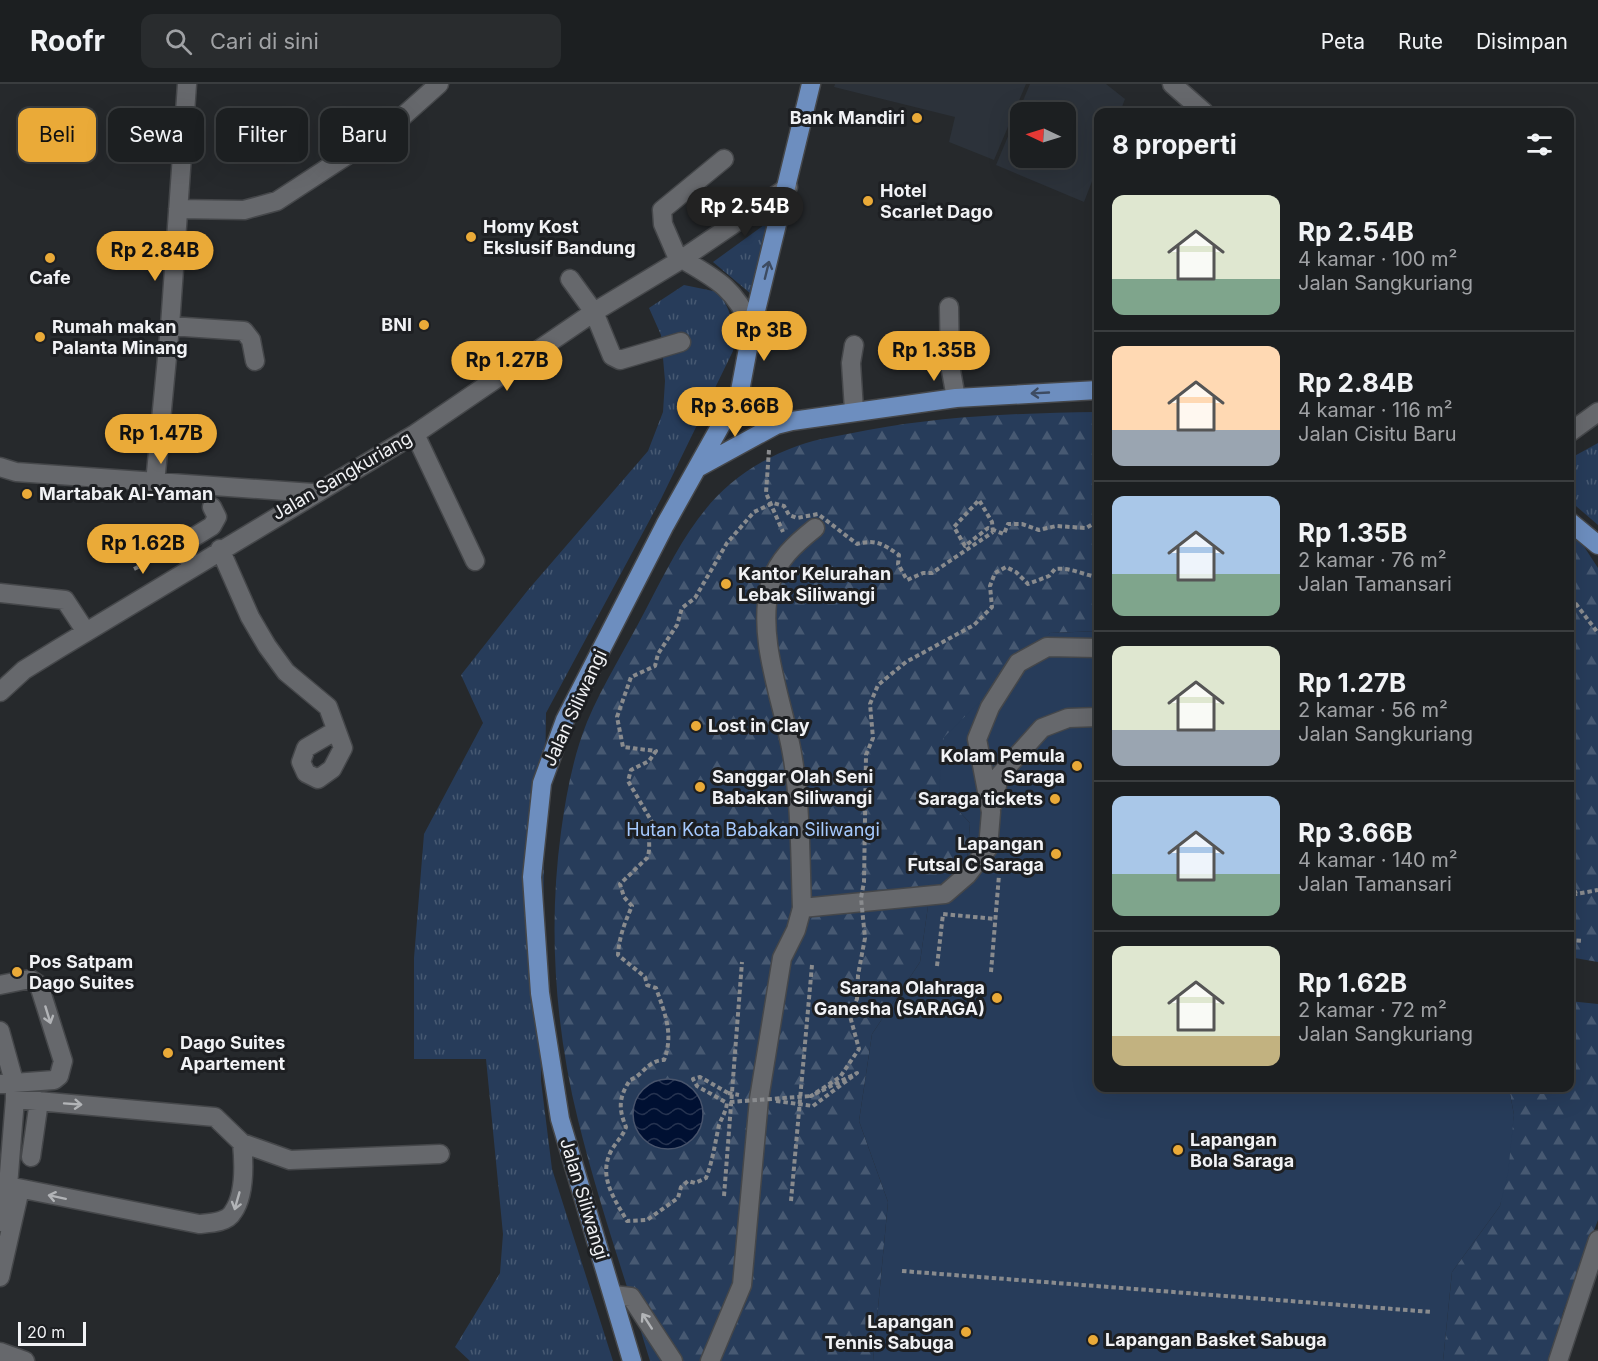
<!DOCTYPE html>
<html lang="id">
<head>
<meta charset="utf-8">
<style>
	body { margin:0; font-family:Inter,sans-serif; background:#292c2e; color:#f1f3f6; height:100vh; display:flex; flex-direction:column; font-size:22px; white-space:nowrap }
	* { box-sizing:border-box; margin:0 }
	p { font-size:20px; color:#a0a2a5 }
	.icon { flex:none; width:33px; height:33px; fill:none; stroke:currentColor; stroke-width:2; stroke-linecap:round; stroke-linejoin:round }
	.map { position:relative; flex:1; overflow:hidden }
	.panel { position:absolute; left:1094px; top:24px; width:480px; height:984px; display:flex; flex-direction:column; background:#1c1f21; border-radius:12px; box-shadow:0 6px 24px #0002,0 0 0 2px #3a3d3f }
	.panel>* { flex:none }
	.guide { position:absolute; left:18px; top:24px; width:570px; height:54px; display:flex; gap:12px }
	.needle { width:39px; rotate:274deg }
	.controls { position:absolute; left:1010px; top:18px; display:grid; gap:12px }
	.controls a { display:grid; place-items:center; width:66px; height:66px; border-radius:12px; background:#1c1f21; box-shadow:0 6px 24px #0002,0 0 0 2px #3a3d3f; font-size:30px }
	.scale { position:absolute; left:18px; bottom:15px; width:68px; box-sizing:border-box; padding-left:6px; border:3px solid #f1f2f5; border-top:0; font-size:16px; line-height:21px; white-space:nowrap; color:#f1f2f5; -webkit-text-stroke:4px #1d1f22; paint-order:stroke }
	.price { position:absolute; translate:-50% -51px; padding:0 14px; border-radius:21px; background:#eaaa38; color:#111; font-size:20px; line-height:39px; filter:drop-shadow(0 2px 3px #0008) }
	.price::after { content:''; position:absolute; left:50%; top:36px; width:18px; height:14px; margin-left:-9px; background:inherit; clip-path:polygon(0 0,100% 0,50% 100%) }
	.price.selected { background:#222; color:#fff }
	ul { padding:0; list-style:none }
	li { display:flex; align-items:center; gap:18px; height:150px; padding:0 18px }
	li+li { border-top:2px solid #3a3d3f }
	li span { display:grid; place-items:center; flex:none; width:168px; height:120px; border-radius:12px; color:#555 }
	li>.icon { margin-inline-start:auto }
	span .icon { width:72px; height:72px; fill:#fffc; stroke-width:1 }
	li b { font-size:26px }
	h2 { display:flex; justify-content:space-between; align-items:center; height:72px; padding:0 18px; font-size:26px }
	.pill { padding:0 21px; border-radius:12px; background:#1c1f21; box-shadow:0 6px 24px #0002,0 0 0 2px #3a3d3f; font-size:21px; line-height:54px }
	.pill.selected { background:#eaaa38; color:#111 }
	header { display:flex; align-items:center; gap:36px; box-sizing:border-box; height:84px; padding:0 30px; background:#1c1f21; border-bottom:2px solid #3a3d3f }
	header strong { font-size:28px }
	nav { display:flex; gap:33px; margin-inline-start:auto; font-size:21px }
	.search { width:420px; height:54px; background:#292c2e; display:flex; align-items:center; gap:15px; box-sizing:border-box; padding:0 21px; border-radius:12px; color:#a0a2a5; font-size:22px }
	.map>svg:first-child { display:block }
	.built { fill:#2c323a; fill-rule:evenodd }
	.grass { fill:url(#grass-tufts) }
	.forest { fill:url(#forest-firs) }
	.pitch { fill:#273c5a }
	.water { fill:url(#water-waves); stroke:#48546c; stroke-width:1.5 }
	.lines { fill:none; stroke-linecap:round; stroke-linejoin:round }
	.minor-casing { stroke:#45474a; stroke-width:21 }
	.major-casing { stroke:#45474a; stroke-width:21 }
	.path { stroke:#898b8e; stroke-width:4; stroke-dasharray:4.5 3; stroke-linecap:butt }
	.minor { stroke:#66686c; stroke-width:18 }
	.major { stroke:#6d8ebf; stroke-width:18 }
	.path-bridge { stroke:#898b8e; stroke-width:4; stroke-dasharray:4.5 3; stroke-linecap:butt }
	.oneway { stroke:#3d4b61 }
	.oneway2 { stroke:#b2b4b7 }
	.poi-dot { fill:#eaaa38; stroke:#1d1f22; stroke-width:2 }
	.labels { text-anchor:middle; stroke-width:6; stroke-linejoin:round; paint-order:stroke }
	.poi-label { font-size:18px; font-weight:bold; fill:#f1f2f5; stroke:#1d1f22; text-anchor:start }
	.street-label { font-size:18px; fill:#f1f2f5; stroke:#1d1f22 }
	.park-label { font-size:18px; fill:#a6caff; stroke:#1d1f22 }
</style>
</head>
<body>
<header>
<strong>Roofr</strong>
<div class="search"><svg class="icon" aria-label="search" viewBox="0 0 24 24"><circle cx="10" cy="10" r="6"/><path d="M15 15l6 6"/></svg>Cari di sini</div>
<nav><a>Peta</a><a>Rute</a><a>Disimpan</a></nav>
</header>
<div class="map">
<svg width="1598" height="1277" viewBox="0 0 1598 1277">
	<defs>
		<pattern id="grass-tufts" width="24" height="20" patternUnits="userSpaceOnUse" patternTransform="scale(1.5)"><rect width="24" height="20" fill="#273c5a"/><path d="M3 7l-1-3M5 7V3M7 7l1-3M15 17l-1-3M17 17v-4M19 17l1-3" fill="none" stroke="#475972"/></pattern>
		<pattern id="forest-firs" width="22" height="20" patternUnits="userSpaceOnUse" patternTransform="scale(1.5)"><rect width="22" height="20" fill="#273c5a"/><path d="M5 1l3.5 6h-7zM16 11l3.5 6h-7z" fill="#475972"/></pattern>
		<pattern id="water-waves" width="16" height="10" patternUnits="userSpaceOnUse" patternTransform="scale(1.5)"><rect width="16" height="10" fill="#001032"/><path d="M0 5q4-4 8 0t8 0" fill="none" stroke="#263350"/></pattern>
	</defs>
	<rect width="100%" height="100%" fill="#26292c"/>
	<!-- built -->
	<path class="built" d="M835,0H1026L994,76L949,58L955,33L834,3Z
		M1030,0H1106L1125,15L1120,28H1098V82L1084,118L996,81ZM1020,28H1065V74H1020Z"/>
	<!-- grass -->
	<path class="grass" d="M778,131L757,215L713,178Z
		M684,201L718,208C733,228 734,243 733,267L661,415L546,629L541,997L552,1085L613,1277H470L455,1263L500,1189L503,1150L486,975H414V874L424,750L483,639L461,591L528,506L648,367L663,328L665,297L661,251L649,224Z
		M1598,359V441L1569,416V375Z"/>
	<!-- forest -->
	<path class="forest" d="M1098,328V547L1050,549L939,706L970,739L967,778L929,815L920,878L872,950L859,1037L888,1118L873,1277H650C626,1197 598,1117 578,1036C555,943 548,843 561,748C566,711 573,673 587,638C603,600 626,564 645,527C685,451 710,394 797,362C819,354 844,351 868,346C945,332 1020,329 1098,328Z
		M1569,447L1583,461L1598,484V878L1569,873Z
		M1569,917L1598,920V1136L1563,1228L1551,1277H1443L1452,1188L1500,1122L1514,1031L1509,1004H1569Z"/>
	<!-- pitch -->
	<path class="pitch" d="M1098,547V1004H1509L1514,1031L1508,1089L1500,1122L1452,1188L1443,1277H873L888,1118L859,1037L872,950L920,878L929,815L967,778L970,739L939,706L944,653L1050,549Z"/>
	<!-- water -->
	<path class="water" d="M633 1030a35 35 0 1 1 70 0a35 35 0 1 1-70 0Z"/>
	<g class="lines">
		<defs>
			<path id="minor" d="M1172,0L1204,28
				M178,125L244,126L277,117L392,42L439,0
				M682,175C718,196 734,204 752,243
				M679,177L663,140L662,126L724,75
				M570,195L594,228L612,272L620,276L681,258
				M949,223L950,281L956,314
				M170,242L244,247L251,256L255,277
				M854,326L851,279L854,261
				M1569,349L1598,328
				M415,350L475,477
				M0,383L16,388L313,409
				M155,399L170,242L187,0
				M220,465L250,533L267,562L286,588L328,623L343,664L332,685L318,695L306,689L301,678L306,664L335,647
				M192,482L181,461L212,442L217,433L212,423
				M0,509L65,516L86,548
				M0,608L24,586L58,565L415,350L594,228L682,175L788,103
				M993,720L999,692L1042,644L1068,634L1098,633
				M802,824L945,810L967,791L988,764L991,728L977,655L990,623L1018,579L1047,563L1098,564
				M0,901L30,895L39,901L63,977L59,992L54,996L0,1000
				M0,947L15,1001V1015L8,1102L0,1138
				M15,1015L215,1033L242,1059L290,1076L440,1070
				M31,1073L39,1017
				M8,1102L199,1140C210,1139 227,1139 233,1128C245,1111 244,1079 242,1059
				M0,1193L20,1105
				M613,1211L631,1213L673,1277
				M0,1268L25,1277
				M710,1277L742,1201L759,1015L782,874L796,846L802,824C800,772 801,716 791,664C781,612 757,554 770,501C777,476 795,460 815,444
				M1558,1277L1598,1156"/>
			<path id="major" d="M740,307L776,341
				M699,383L776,341L792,337L956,314L1098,306
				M1569,437L1598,461
				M632,1277L560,1035L540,909L532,793L542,699L565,636L665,441L740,307L752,243L811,0"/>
		</defs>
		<!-- minor casing -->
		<use href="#minor" class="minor-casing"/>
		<!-- major casing -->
		<use href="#major" class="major-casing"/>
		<!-- path -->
		<path class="path" d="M769,366L766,409L783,448
			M993,448L992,438L979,416L954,443L965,462L988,444L1004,450L1008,440H1022L1039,446L1056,442L1086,444L1098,437
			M134,485L164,470
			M1569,516L1576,520L1598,549
			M1569,793L1576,810L1598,806
			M1569,856L1583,857
			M937,882L943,830L995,835
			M991,888L999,791
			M728,1009L739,1011
			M776,1017L813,1022
			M902,1187L1432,1228"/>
		<!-- minor -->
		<use href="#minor" class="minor"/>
		<!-- major -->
		<use href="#major" class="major"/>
		<!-- path-bridge -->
		<path class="path-bridge" d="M728,1009L700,993L693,995L697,1002L727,1019C726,1028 722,1033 719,1041C715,1059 713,1076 706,1094L695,1099L688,1097L681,1103L678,1114L647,1136L627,1137C614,1114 598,1093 611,1067C616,1058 623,1052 626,1043C618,1024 619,1013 630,996C642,992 648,976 664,976C674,950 665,930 656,904L647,901L645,893L618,871C619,853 625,838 632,822L624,813L620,800L647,774C652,764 646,751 652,738L628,697L631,686L649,677L656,667L623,663L617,633L631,593L655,582L658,570L677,541L682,524L695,514L727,459L754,428L773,419L784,422L789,431L797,434L818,430L857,460C876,455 883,460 899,471L898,480L907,496L923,489H932L993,448
			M730,1018L811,1012
			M813,1022L857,989L811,1012L840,993L859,965L850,932L857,915L858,891L865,854L861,814L864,798L866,671L873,654L870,620L878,601L906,578L974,541L992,523L990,502L995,489L1006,483L1016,488L1028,500L1049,492L1055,485C1070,483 1083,491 1098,493
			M724,1112L742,878
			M791,1117L812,881"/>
	</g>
	<!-- one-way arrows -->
	<defs><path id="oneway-shaft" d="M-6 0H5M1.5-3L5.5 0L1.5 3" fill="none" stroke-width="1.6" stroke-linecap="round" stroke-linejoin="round" transform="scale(1.5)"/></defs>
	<g class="oneway">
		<use href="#oneway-shaft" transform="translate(767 186) rotate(-76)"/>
		<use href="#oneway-shaft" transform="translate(1040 309) rotate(177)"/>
	</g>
	<g class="oneway2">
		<use href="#oneway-shaft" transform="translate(48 931) rotate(73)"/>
		<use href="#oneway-shaft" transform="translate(73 1020) rotate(4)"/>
		<use href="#oneway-shaft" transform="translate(57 1113) rotate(-168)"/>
		<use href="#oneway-shaft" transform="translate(237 1117) rotate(106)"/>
		<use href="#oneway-shaft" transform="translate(647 1237) rotate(-123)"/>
	</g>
	<!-- markers -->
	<g class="poi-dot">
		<circle cx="917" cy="34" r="6"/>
		<circle cx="868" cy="117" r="6"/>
		<circle cx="471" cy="153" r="6"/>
		<circle cx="50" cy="174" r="6"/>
		<circle cx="424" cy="241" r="6"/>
		<circle cx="40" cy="253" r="6"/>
		<circle cx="27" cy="410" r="6"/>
		<circle cx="726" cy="500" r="6"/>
		<circle cx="696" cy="642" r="6"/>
		<circle cx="1077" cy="682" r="6"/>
		<circle cx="700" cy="703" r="6"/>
		<circle cx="1055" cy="715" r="6"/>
		<circle cx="1056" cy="770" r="6"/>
		<circle cx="17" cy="888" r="6"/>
		<circle cx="997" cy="914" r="6"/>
		<circle cx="168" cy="969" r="6"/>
		<circle cx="1178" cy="1066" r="6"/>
		<circle cx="966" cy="1248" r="6"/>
		<circle cx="1093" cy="1256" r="6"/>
	</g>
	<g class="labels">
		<!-- poi labels -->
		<g class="poi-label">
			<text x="905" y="40" text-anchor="end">Bank Mandiri</text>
			<text x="880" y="113">Hotel<tspan x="880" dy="21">Scarlet Dago</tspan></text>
			<text x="483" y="149">Homy Kost<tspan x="483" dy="21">Ekslusif Bandung</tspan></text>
			<text x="50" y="200" text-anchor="middle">Cafe</text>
			<text x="412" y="247" text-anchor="end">BNI</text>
			<text x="52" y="249">Rumah makan<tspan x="52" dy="21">Palanta Minang</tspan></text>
			<text x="39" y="416">Martabak Al-Yaman</text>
			<text x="738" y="496">Kantor Kelurahan<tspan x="738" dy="21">Lebak Siliwangi</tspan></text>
			<text x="708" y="648">Lost in Clay</text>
			<text x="1065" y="678" text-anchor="end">Kolam Pemula<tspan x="1065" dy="21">Saraga</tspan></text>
			<text x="712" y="699">Sanggar Olah Seni<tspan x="712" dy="21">Babakan Siliwangi</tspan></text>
			<text x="1043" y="721" text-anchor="end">Saraga tickets</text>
			<text x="1044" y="766" text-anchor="end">Lapangan<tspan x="1044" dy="21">Futsal C Saraga</tspan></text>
			<text x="29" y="884">Pos Satpam<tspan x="29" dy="21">Dago Suites</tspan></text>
			<text x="985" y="910" text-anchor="end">Sarana Olahraga<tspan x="985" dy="21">Ganesha (SARAGA)</tspan></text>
			<text x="180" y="965">Dago Suites<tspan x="180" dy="21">Apartement</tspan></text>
			<text x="1190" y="1062">Lapangan<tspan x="1190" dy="21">Bola Saraga</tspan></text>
			<text x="954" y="1244" text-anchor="end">Lapangan<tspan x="954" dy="21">Tennis Sabuga</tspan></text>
			<text x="1105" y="1262">Lapangan Basket Sabuga</text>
		</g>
		<!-- street labels -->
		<g class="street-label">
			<text transform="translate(342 392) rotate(-30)" y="6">Jalan Sangkuriang</text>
			<text transform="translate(575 624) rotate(-65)" y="6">Jalan Siliwangi</text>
			<text transform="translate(584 1115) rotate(73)" y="6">Jalan Siliwangi</text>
		</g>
		<!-- park labels -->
		<g class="park-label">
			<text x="753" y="752">Hutan Kota Babakan Siliwangi</text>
		</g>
	</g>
</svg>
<div class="controls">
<a><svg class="needle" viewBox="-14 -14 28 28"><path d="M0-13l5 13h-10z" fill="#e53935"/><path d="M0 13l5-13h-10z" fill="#a0a2a5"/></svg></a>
</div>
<div class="scale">20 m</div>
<b class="price selected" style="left:745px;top:154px">Rp 2.54B</b>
<b class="price" style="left:155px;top:198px">Rp 2.84B</b>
<b class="price" style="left:764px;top:278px">Rp 3B</b>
<b class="price" style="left:934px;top:298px">Rp 1.35B</b>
<b class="price" style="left:507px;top:308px">Rp 1.27B</b>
<b class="price" style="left:735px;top:354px">Rp 3.66B</b>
<b class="price" style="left:161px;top:381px">Rp 1.47B</b>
<b class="price" style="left:143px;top:491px">Rp 1.62B</b>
<div class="guide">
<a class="pill selected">Beli</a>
<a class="pill">Sewa</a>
<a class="pill">Filter</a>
<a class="pill">Baru</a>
</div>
<section class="panel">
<h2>8 properti<svg class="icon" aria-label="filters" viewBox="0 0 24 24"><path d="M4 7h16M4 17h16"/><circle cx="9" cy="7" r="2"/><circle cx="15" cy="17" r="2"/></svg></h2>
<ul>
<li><span style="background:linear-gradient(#dfe7d0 70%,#7fa58c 0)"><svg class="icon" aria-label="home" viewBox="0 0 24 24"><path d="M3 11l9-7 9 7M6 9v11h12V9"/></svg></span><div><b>Rp 2.54B</b><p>4 kamar · 100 m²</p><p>Jalan Sangkuriang</p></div></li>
<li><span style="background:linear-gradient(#ffd9b3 70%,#9aa5b1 0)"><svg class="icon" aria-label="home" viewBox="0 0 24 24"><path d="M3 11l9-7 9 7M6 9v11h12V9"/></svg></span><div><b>Rp 2.84B</b><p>4 kamar · 116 m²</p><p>Jalan Cisitu Baru</p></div></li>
<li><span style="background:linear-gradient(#a9c7e8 65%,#7fa58c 0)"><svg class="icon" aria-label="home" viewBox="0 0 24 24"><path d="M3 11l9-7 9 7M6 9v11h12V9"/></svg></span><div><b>Rp 1.35B</b><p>2 kamar · 76 m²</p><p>Jalan Tamansari</p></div></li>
<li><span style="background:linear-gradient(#dfe7d0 70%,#9aa5b1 0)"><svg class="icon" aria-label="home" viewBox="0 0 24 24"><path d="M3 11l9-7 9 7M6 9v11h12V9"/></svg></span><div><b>Rp 1.27B</b><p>2 kamar · 56 m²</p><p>Jalan Sangkuriang</p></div></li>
<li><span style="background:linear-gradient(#a9c7e8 65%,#7fa58c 0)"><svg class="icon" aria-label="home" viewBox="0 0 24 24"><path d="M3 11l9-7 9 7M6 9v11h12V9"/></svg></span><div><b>Rp 3.66B</b><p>4 kamar · 140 m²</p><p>Jalan Tamansari</p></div></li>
<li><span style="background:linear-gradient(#dfe7d0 75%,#c2b280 0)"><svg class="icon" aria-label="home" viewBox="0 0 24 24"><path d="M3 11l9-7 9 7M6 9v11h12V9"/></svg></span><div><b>Rp 1.62B</b><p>2 kamar · 72 m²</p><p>Jalan Sangkuriang</p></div></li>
</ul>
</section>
</div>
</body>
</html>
